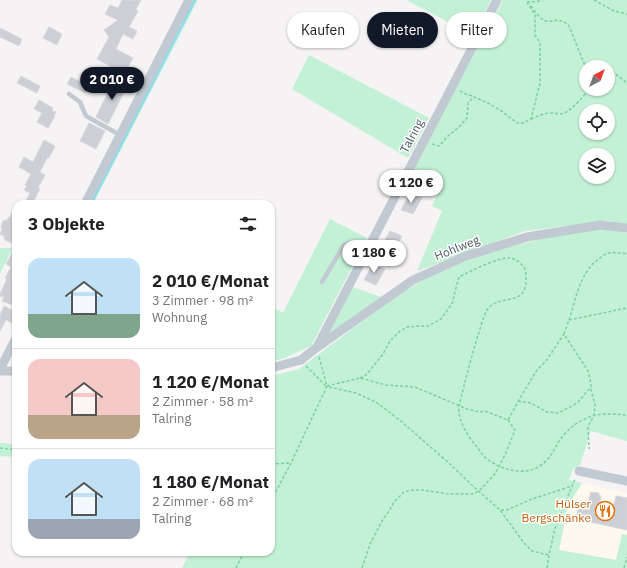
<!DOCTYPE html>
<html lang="de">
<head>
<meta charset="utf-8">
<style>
	body { margin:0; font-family:"IBM Plex Sans",sans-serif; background:#f2f2f2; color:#202124; height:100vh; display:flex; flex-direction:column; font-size:15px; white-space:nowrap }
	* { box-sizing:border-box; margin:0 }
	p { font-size:13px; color:#757577 }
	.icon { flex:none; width:22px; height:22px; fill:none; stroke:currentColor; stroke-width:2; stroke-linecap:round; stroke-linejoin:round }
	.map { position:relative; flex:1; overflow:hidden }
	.details { position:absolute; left:12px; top:200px; width:263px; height:356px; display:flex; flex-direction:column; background:#fff; border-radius:12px; box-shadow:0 1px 3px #0004 }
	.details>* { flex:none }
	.top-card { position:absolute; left:287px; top:12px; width:280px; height:36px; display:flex; gap:8px }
	.needle { width:26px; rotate:41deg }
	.fabs { position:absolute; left:579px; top:60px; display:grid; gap:8px }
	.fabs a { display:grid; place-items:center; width:36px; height:36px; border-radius:50%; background:#fff; box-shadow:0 1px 3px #0004; font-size:20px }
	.price { position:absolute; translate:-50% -34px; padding:0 9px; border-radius:14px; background:#fff; color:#222; font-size:13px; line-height:26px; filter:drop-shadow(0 1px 2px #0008) }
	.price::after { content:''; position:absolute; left:50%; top:24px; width:12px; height:9px; margin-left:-6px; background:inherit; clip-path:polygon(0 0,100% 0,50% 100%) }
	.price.current { background:#111827; color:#fff }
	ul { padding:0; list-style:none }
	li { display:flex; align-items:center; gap:12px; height:100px; padding:0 16px }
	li+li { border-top:1px solid #e0e0e0 }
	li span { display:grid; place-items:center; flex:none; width:112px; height:80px; border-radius:12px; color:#555 }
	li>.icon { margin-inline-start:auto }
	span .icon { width:48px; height:48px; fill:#fffc; stroke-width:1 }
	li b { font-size:17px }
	h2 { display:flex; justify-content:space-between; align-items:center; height:48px; padding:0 16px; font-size:17px }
	.chip { padding:0 14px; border-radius:18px; background:#fff; box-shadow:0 1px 3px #0004; font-size:14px; line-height:36px }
	.chip.current { background:#111827; color:#fff }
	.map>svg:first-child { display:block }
	.commercial { fill:#fdf9ef }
	.green { fill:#c3f1d5; fill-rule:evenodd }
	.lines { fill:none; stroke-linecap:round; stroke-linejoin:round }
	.stream { stroke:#90daee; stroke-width:2.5 }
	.building { fill:#cdcfd5; stroke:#d7d9de }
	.path { stroke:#7ad0a6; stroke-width:1.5; stroke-dasharray:3 2; stroke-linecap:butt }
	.lane { stroke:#c1cad2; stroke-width:4.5 }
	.street { stroke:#c1cad2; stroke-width:9 }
	.labels { text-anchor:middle; stroke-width:3; stroke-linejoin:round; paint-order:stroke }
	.street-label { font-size:12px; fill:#4a5661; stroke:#fff }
	.food-label { font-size:12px; fill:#c56008; stroke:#fff; text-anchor:end }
</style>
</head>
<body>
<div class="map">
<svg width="627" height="568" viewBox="0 0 627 568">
	<rect width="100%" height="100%" fill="#f5f3f3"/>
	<!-- commercial -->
	<path class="commercial" d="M582,483L627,493V535H622L616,560L559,550L568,506Z"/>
	<!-- green -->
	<path class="green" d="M193,0H198L93,204H88Z
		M406,0H491L473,35Z
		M503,0H627V224L607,221L525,231L417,271L442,211L432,206L443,182L413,168ZM586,67H608V89H586ZM586,111H608V133H586ZM586,155H608V177H586Z
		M309,55L429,118L408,158L292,89Z
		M330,219L367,238L311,346L287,357L271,362V306L283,313Z
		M601,228L627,233V441L591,431L580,465L573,469L569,480L582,483L568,506L559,550L616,560L622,534L627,535V568H182L190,552H271V376L299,369L391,300L423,280L481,254L558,235Z
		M0,248H13L0,273Z
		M353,287L381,297L327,337Z
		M0,443L16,444V457L0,456Z"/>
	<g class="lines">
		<!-- stream -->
		<path class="stream" d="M91,204L195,0"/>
	</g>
	<!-- building -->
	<path class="building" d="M122,0H141L136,9L138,11L129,27L137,31L133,39L123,34L116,49L133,58L122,78L115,74L117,70L97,59L109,37L104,30L118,20L105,14L110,5L118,8Z
		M49,27L62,34L57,45L43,38Z
		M0,28L22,39L19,46L0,37Z
		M21,76L40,86L37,93L17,83Z
		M82,76L92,81L85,93L67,84L71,77L79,81Z
		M115,78L128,84L108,124L96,117Z
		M39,100L53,108L52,111L56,112L54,116H55L48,128L37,122L42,113L34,109Z
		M89,123L105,131L96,149L80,141Z
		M44,140L55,146L49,158H47L40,172L45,175L38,188L40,189L32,204H24L30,193L24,190L27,186L25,185L31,174L19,167L24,157L33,162Z
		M410,193L422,198L413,214L401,210Z
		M16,205V245L5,240L4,236L0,234L2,230L1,226L3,221L7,220L9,217H10Z
		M390,231L402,236L393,252L381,247Z
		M16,246V297L12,305L2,301L4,297L0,296V294L7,279L5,278L11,267L6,264Z
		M373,264L385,269L376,285L364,280Z
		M4,306L16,312V325L6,320L0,331V315Z
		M591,492L599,493V495L601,496L600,501L614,504L616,496L627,498V530L576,519L580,501L588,503Z"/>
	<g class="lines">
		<!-- path -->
		<path class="path" d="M594,0L614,11L627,14
			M527,2L541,1L542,0
			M531,6C534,10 538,16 542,19C551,26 558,14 569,26L586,68
			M608,68L627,83
			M460,91L468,95L473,96
			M531,119C538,116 544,113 552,113C556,113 561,115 564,113C572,110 584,96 589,89
			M432,144L439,146L449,135L458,128L467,118L468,103L474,97L488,103L500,110L517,123H523L531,119L540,83V43L535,35V15L527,2
			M569,320C576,299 580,271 600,258C602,256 606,254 608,253C614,252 621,253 627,254
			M564,334L569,320L627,308
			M319,357L327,386
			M306,366L326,386
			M360,378L366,375L371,369L383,354L390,341L400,331L407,327L419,326H428L441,319L453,302L454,295L459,277C470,271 499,257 510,258C516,259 519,262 523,266C526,269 526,275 526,280C526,308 498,293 487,310C483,317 481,327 478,335C471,358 465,382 459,406C457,419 468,437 477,447C480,451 483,456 487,459C503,471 530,478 546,461C552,455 555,448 559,441C565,432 575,423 585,419C597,412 613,414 627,415
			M327,386L360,378L386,385L415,387L467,409L480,412L485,411L508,420L520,398L537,370L546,361L564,334L588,371L591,383V390L595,405L594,415L588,427L589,449
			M329,387L356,393L376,402L402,422L450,464L474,487L500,510L524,543L532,551L549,555
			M518,401L531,403L547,412L558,413L572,406L578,402L591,387
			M0,448L16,450
			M271,464L291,463
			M271,501L291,463L327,386
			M501,510H507L532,499L572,486
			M236,568L244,552
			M362,568L370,544L382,521L389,511L394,502L404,492L413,490H423L448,494H472L479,491L495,474L505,455L515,430L508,420
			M547,568L549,555L555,528L575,479
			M624,568L627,557"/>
		<!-- lane -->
		<path class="lane" d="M69,94L80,102L86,116L120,135
			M322,282L344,245L354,242L369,245"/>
		<!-- street -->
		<path class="street" d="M85,204L189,0
			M317,347L497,0
			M271,368L301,360L316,348L413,280L466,256L527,237L600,225L627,228
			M0,369L16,338
			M0,371H16
			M579,471L627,481"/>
	</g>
	<!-- icons -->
	<defs>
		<symbol id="restaurant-ring" viewBox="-11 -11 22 22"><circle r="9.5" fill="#fff" stroke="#e8710a" stroke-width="1.5"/><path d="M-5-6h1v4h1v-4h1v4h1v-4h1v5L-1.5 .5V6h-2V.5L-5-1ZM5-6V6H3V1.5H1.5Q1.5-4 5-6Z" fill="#e8710a"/></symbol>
	</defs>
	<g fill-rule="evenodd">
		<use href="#restaurant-ring" x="594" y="500" width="22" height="22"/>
	</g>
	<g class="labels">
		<!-- street labels -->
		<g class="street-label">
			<text transform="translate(412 136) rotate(-62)" y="4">Talring</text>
			<text transform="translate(457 248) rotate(-22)" y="4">Hohlweg</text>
		</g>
		<!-- food labels -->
		<g class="food-label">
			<text x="591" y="508">Hülser<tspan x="591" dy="14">Bergschänke</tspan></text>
		</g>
	</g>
</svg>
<div class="fabs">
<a><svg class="needle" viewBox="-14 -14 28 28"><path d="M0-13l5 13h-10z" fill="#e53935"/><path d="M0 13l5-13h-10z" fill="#757577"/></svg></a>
<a><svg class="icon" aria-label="locate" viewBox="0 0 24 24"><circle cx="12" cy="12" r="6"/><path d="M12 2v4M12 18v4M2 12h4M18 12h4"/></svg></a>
<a><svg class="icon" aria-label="layers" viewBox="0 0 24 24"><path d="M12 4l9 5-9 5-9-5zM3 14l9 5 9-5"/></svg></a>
</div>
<b class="price current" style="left:112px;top:101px">2 010 €</b>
<b class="price" style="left:411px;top:204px">1 120 €</b>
<b class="price" style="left:374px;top:274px">1 180 €</b>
<div class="top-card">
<a class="chip">Kaufen</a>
<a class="chip current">Mieten</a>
<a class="chip">Filter</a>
</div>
<section class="details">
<h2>3 Objekte<svg class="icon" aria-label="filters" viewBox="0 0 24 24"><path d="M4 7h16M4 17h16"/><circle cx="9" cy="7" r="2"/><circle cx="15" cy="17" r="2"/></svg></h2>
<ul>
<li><span style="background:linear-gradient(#bfe0f5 70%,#7fa58c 0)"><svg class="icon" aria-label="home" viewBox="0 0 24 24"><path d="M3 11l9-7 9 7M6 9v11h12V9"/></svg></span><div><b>2 010 €/Monat</b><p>3 Zimmer · 98 m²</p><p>Wohnung</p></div></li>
<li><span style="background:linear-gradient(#f6c9c9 70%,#b9a48a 0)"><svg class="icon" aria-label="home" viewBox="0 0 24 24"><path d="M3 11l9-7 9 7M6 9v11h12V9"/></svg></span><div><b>1 120 €/Monat</b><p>2 Zimmer · 58 m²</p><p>Talring</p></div></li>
<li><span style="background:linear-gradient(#bfe0f5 75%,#9aa5b1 0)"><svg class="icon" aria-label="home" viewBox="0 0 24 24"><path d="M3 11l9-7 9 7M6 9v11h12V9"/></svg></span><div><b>1 180 €/Monat</b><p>2 Zimmer · 68 m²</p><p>Talring</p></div></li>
</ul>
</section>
</div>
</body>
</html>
